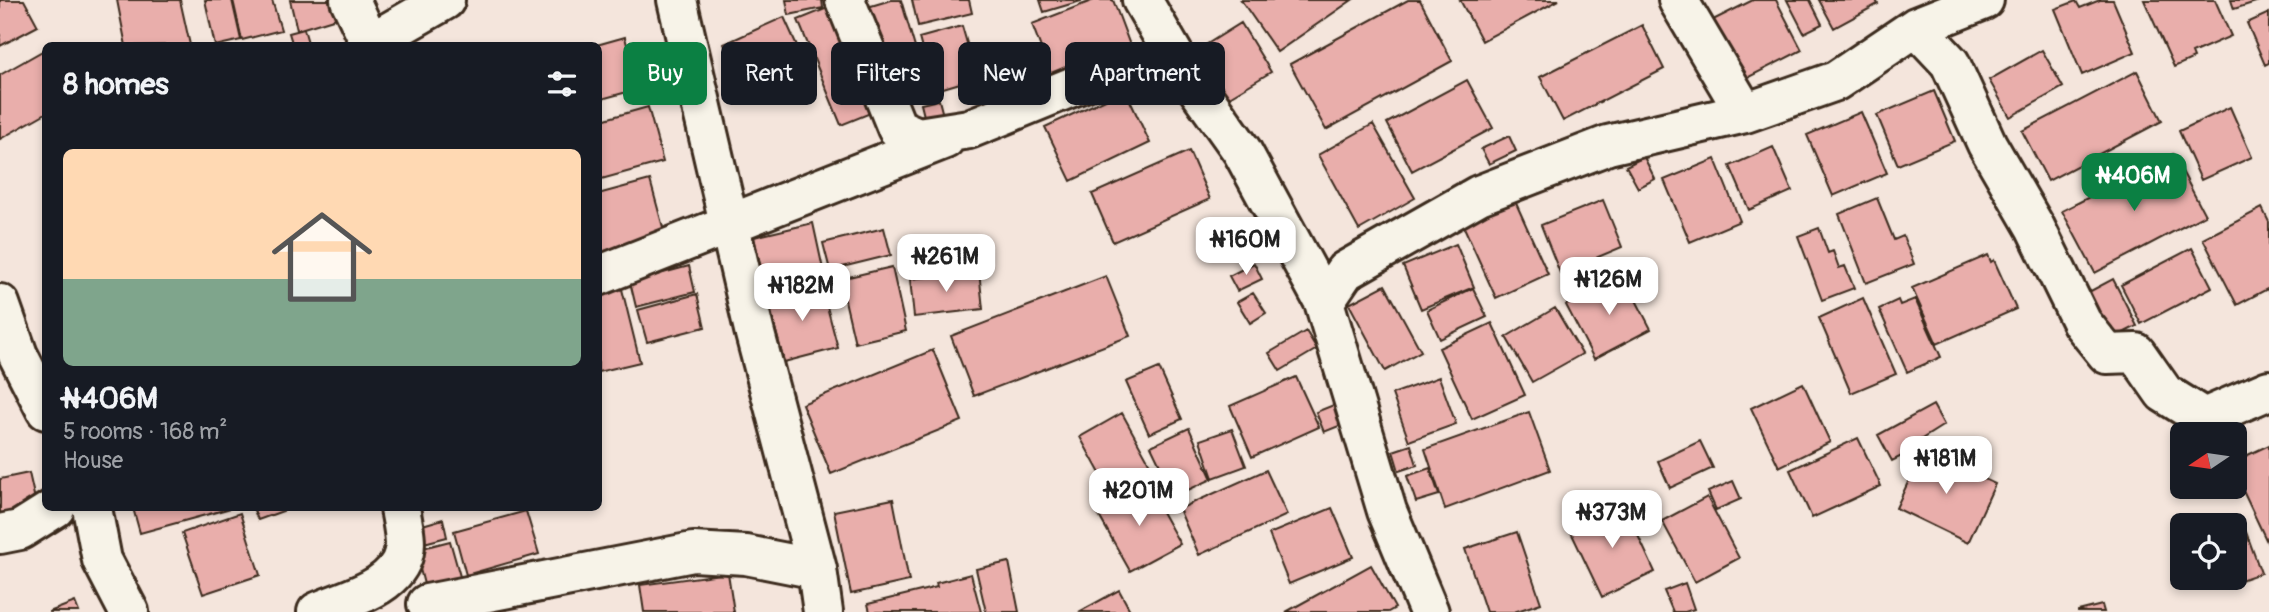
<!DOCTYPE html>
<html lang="en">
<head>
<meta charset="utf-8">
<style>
	body { margin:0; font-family:Pangolin,sans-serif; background:#20242c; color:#f1f3f6; height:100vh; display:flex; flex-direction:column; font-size:26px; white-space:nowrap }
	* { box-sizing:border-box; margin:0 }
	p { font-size:23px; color:#9ea1a6 }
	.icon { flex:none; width:38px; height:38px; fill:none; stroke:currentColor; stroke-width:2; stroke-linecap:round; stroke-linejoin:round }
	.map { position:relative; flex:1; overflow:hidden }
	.panel { position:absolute; left:42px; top:42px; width:560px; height:469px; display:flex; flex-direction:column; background:#171b24; border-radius:10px; box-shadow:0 4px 10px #0003 }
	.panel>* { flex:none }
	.guide { position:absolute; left:623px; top:42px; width:665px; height:63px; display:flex; gap:14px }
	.needle { width:46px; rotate:257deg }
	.buttons { position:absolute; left:2170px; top:422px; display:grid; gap:14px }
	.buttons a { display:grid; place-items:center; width:77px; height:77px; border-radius:10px; background:#171b24; box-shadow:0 4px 10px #0003; font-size:35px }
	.price { position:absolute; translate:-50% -60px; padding:0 16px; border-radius:14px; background:#fff; color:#222; font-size:23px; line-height:46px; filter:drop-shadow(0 2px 4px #0008) }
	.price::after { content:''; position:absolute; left:50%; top:42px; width:21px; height:16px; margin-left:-10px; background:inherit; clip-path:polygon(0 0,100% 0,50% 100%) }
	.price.active { background:#0b8043; color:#fff }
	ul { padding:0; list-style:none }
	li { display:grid; align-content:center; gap:14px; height:371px; padding:0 21px }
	li span { display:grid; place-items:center; height:217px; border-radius:10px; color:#555 }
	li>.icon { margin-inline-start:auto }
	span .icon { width:126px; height:126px; fill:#fffc; stroke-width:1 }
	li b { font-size:30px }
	h2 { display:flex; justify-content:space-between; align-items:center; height:84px; padding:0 21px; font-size:30px }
	.pill { padding:0 24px; border-radius:10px; background:#171b24; box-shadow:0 4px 10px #0003; font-size:24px; line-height:63px }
	.pill.active { background:#0b8043; color:#fff }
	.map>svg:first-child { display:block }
	.building { fill:#e9aeab; stroke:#3b2a1e; stroke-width:2 }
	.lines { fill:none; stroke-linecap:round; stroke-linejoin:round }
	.minor-casing { stroke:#3b2a1e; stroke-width:44 }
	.minor { stroke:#f7f3e8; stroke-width:38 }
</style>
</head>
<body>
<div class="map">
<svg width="2269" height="612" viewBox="0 0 2269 612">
	<rect width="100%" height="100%" fill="#f4e5dc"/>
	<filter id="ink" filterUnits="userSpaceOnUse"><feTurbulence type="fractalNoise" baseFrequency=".0143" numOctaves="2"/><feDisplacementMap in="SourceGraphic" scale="14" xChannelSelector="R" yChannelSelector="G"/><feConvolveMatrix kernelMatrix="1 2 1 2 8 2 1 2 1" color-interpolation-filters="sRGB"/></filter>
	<g filter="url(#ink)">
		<!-- building -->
		<path class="building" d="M0,0H24L38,26L0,46Z
			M117,0H180L190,45L126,46Z
			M205,0H232L241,40L215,46Z
			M233,0H272L281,30L242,40Z
			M290,0H337L343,16L297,30Z
			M786,0H822L823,8L789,15Z
			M891,0H901L921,68L882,80L861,9Z
			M912,0H969L972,13L918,26Z
			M1040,0H1081V1L1044,12Z
			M1094,0H1113L1131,48L1052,77L1032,24Z
			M1241,0H1352L1277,52Z
			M1408,0H1420L1452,61L1326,130L1290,64Z
			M1460,0H1559L1482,41Z
			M1753,0H1776L1802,50L1743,80L1713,20Z
			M1787,0H1810L1822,24L1804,33Z
			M1819,0H1876L1878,4L1834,28Z
			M2100,0H2113L2135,52L2082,75L2055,9L2076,1L2080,8Z
			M2144,0H2215L2231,36L2192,53L2194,58L2174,67Z
			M2231,0H2262L2234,9Z
			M835,5L878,110L841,125L798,20Z
			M2269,13V63L2265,65L2247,23Z
			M784,17L809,72L749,99L724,44Z
			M1241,23L1271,72L1226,99L1196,51Z
			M1642,25L1664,69L1563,121L1540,77Z
			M962,26L977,78L933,91L919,38Z
			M304,29L309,46H293L289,33Z
			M625,37L638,89L598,100V46H593Z
			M46,49V113L0,139V75Z
			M2042,50L2063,87L2010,117L1989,80Z
			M2137,71L2162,121L2048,181L2022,131Z
			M1467,80L1493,128L1412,171L1387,123Z
			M1125,90L1150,143L1071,181L1045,127Z
			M1934,91L1955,141L1898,165L1877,115Z
			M939,100L945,123L927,128L921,104Z
			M648,107L663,162L598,180V121Z
			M2230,107L2252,157L2201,180L2179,131Z
			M1861,112L1887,173L1833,196L1807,135Z
			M1373,124L1415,198L1359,230L1318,155Z
			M1509,136L1516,151L1489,164L1481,149Z
			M1773,147L1792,191L1749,210L1730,166Z
			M1189,151L1210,199L1113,242L1092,194Z
			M2173,154L2205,215L2095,273L2062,211Z
			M1644,157L1655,179L1638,188L1626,166Z
			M1715,159L1740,221L1690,242L1664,180Z
			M650,180L667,242L601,259L598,248V194Z
			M1877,198L1894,240L1903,236L1914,264L1866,283L1839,214Z
			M1603,200L1622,247L1560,273L1541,225Z
			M1515,201L1548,274L1496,298L1463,225Z
			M2262,208L2269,222V292L2267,289L2237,305L2203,239Z
			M813,223L823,269L764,282L754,237Z
			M884,228L891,255L830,270L823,243Z
			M1819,228L1828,253L1833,251L1839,268L1845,266L1854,288L1822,300L1798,236Z
			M1456,244L1474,287L1421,309L1403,266Z
			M2192,248L2212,287L2141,324L2121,285Z
			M1988,255L1991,262L1994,260L2016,309L1937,344L1912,288Z
			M1254,263L1262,279L1237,291L1229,276Z
			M689,266L695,292L636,307L630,282Z
			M892,267L906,331L855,343L840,279Z
			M979,271L983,309L914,317L910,279Z
			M1623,275L1651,329L1594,359L1566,305Z
			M1106,276L1130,336L974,396L951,336Z
			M2113,279L2137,326L2109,340L2085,294Z
			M821,284L838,348L784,362L767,298Z
			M621,285L640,362L598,372V290Z
			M1385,285L1421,351L1385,371L1349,304Z
			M1473,288L1487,317L1440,339L1427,310Z
			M1253,293L1266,313L1250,323L1237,302Z
			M697,294L705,327L647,342L638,310Z
			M1863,298L1896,374L1851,393L1819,318Z
			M1915,299L1941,357L1907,372L1879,309L1898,300L1900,305Z
			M1555,308L1582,354L1532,382L1506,337Z
			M1492,323L1525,395L1472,419L1439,348Z
			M1306,331L1317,349L1280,371L1269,353Z
			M933,350L962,421L831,474L802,404Z
			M1159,368L1182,419L1149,434L1126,382Z
			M1296,377L1319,427L1252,457L1230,406Z
			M1439,377L1456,424L1409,441L1392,394Z
			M1803,383L1830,442L1779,467L1751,408Z
			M1341,402L1349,422L1324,432L1316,412Z
			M1933,405L1944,425L1914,444L1916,449L1892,461L1878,435Z
			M1529,412L1550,470L1445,509L1425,449Z
			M1122,413L1150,464L1108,488L1080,437Z
			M1189,428L1212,479L1175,496L1151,446Z
			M1232,429L1246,466L1213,478L1200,440Z
			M1858,438L1881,486L1812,518L1790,470Z
			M1700,441L1713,468L1670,488L1658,461Z
			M1411,445L1417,465L1399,471L1393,451Z
			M2269,445V546L2235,474V461Z
			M1923,450L1995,484L1968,543L1896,508Z
			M1430,468L1439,495L1416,502L1407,476Z
			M1266,470L1287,515L1199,555L1179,509Z
			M29,473L38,513L0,522V479Z
			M1733,481L1741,499L1716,510L1708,492Z
			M1147,485L1180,544L1130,571L1098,514Z
			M1707,497L1739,558L1695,582L1662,521Z
			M893,499L909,581L851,594L834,511Z
			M1623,503L1655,572L1602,597L1569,528Z
			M133,508H231L140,533Z
			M253,508H291L258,520Z
			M1332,508L1353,557L1289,584L1269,534Z
			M526,511L539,554L466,575L454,531Z
			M240,513L260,575L203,594L182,533Z
			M443,519L447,537L424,543L419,526Z
			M1517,532L1541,603L1514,612H1486L1465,549Z
			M2246,532L2261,573L2223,586L2220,578H2235V536Z
			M450,541L461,580L425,588L415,550Z
			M1009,562L1019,612H986L976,569Z
			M1371,565L1395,608L1388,612H1286Z
			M728,573L734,612H644L640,585Z
			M971,574L981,612H870L868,604L937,587L936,583Z
			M1685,583L1694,609L1685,612H1673L1664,591Z
			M1119,590L1131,612H1079Z
			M75,602L79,612H49Z
			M2102,605L2104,612H2078V611Z"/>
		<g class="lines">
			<defs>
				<path id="minor" d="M350,0L370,43
					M677,0L754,330L817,569L823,612
					M845,0L897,128L918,137L969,129L1089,80L1175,57
					M1142,0L1175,57L1242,151L1324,302L1387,511L1429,612
					M1678,0L1745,113
					M1916,27L1950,63L1987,144L2035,227L2082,323L2107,354L2136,353L2164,393L2204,418L2269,390
					M365,46L445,0
					M598,276L945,139
					M1324,302L1345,271L1479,195L1608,145L1745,113L1836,81L1916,27L1984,0
					M0,304L18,355L46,410
					M92,508L102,560L129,612
					M0,534L20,530L55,508
					M427,604L693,552L746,555L817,569
					M317,612C346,599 397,588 404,552C407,539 402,521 400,508"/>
			</defs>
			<!-- minor casing -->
			<use href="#minor" class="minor-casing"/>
			<!-- minor -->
			<use href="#minor" class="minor"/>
		</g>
	</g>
</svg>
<div class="buttons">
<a><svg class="needle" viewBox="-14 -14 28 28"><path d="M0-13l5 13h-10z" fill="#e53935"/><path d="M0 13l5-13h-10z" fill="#9ea1a6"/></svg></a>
<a><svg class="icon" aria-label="locate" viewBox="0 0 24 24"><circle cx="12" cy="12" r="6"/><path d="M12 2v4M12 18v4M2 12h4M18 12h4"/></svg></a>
</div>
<b class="price active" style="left:2134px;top:213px">₦406M</b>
<b class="price" style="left:1246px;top:277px">₦160M</b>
<b class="price" style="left:946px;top:294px">₦261M</b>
<b class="price" style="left:1609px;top:317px">₦126M</b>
<b class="price" style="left:802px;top:323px">₦182M</b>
<b class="price" style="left:1946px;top:496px">₦181M</b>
<b class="price" style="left:1139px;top:528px">₦201M</b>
<b class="price" style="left:1612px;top:550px">₦373M</b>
<div class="guide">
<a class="pill active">Buy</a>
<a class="pill">Rent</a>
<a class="pill">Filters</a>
<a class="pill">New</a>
<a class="pill">Apartment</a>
</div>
<section class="panel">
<h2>8 homes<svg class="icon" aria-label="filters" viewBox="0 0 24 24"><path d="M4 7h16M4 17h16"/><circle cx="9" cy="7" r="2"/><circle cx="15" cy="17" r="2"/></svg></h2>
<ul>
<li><span style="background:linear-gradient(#ffd9b3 60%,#7fa58c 0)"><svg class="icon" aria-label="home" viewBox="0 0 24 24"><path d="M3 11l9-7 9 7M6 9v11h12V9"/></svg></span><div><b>₦406M</b><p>5 rooms · 168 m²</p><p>House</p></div></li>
</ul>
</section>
</div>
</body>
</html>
